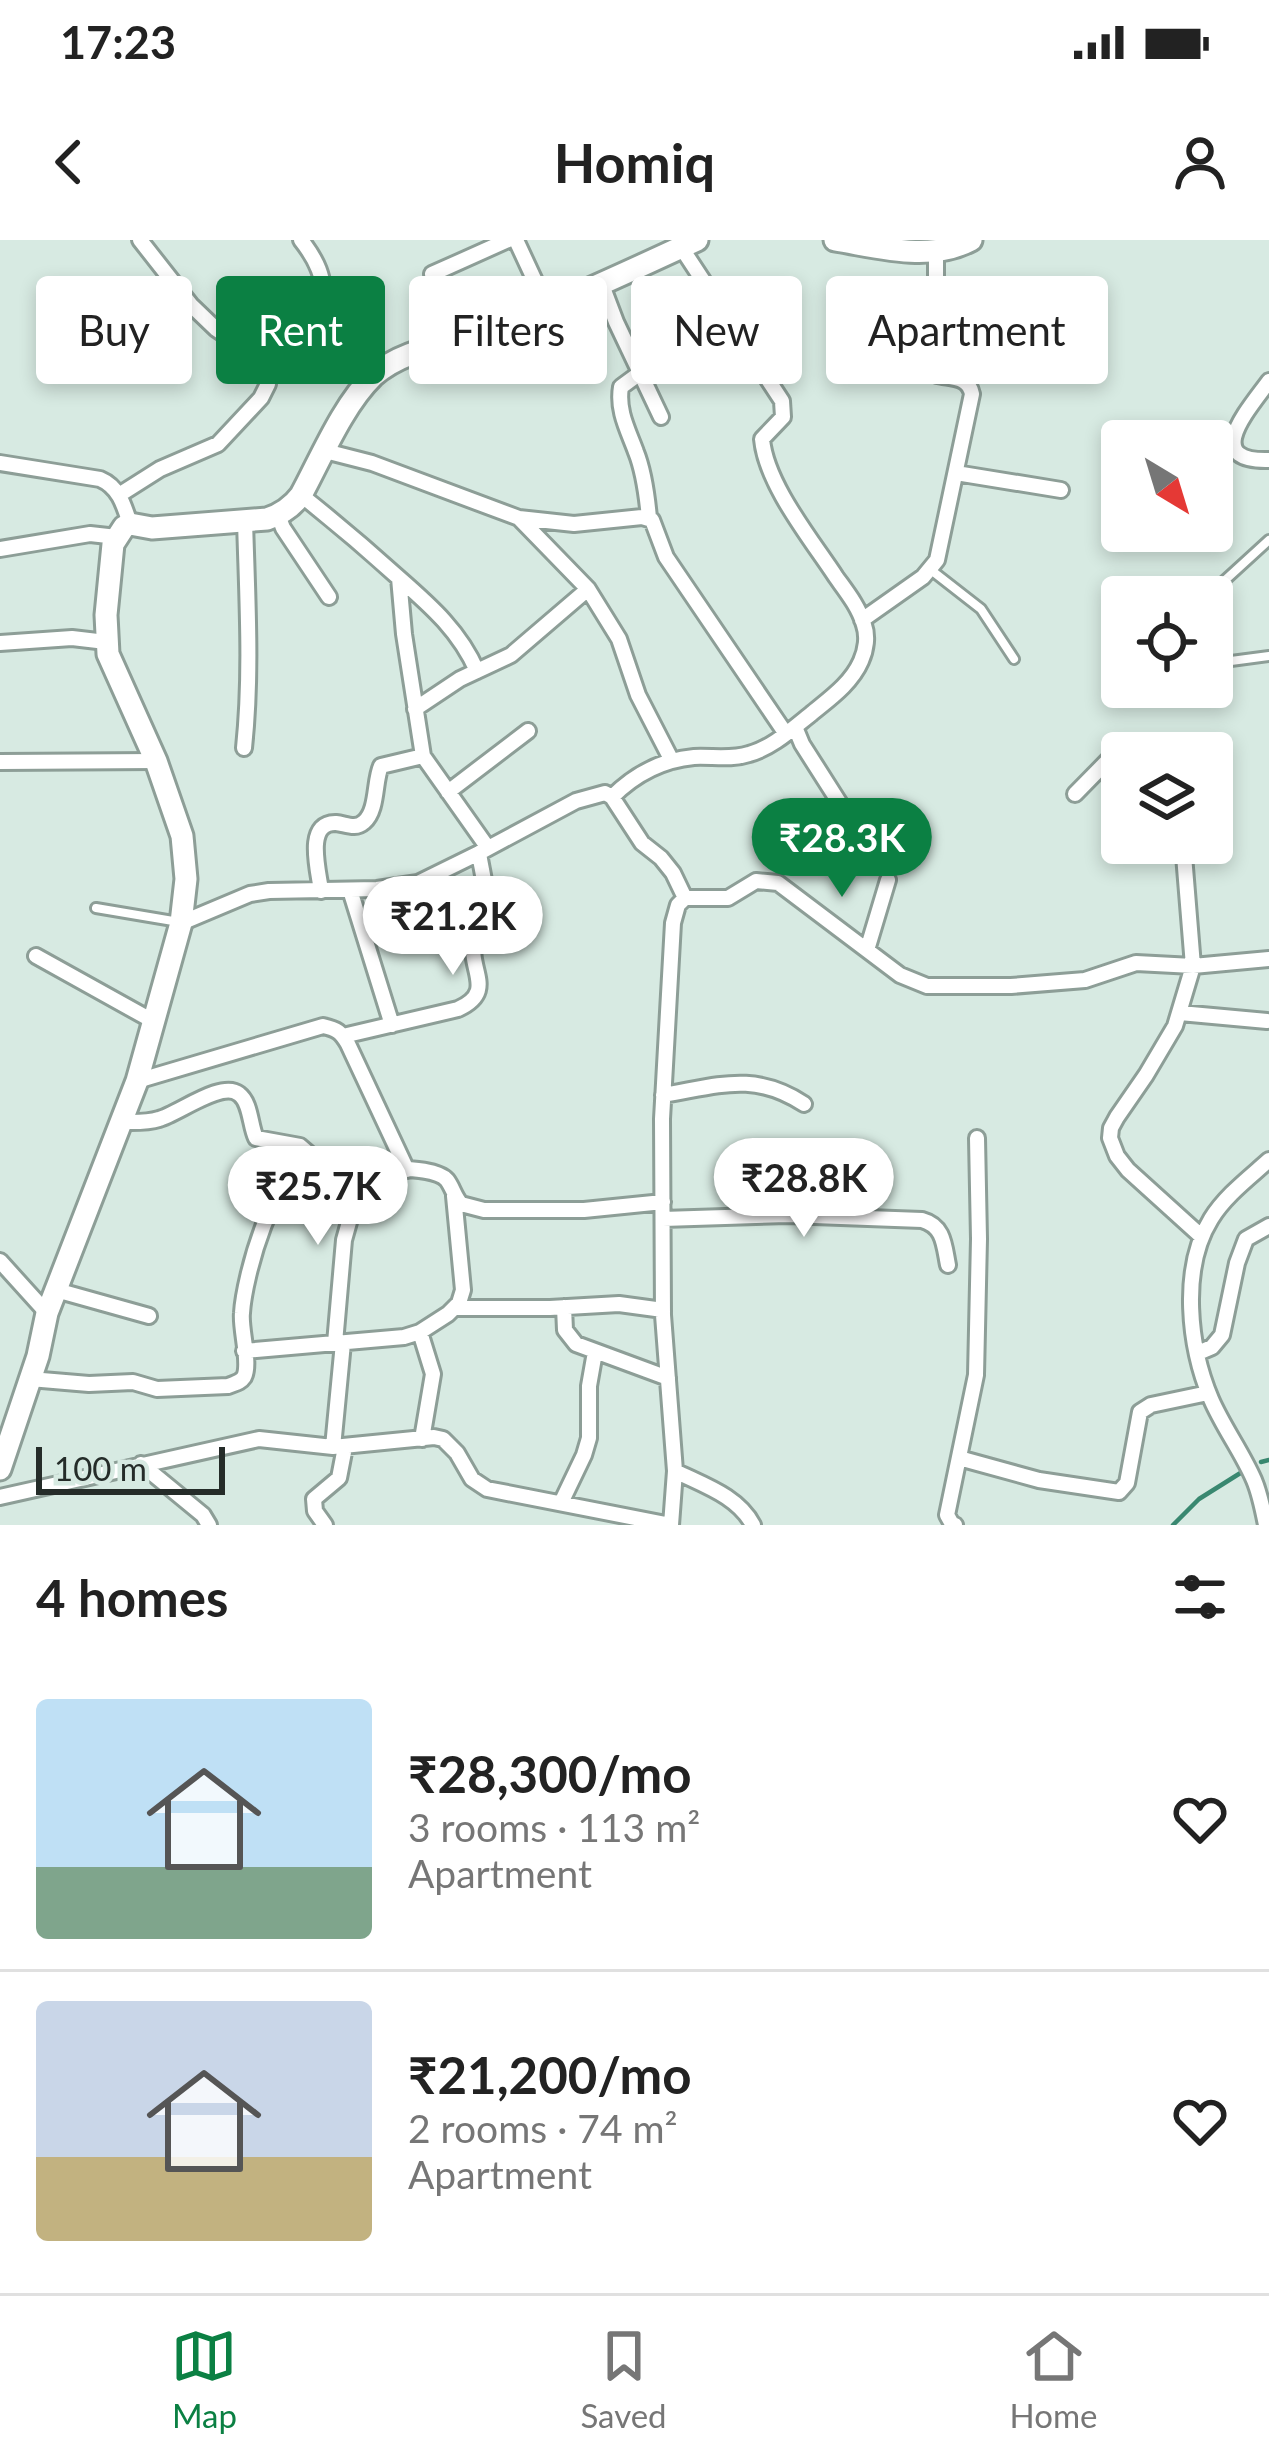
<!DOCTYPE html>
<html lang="en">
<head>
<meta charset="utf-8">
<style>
	body { margin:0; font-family:Lato,sans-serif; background:#f2f2f2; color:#222; height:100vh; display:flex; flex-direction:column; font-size:45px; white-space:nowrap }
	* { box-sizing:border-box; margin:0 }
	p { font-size:39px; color:#767676 }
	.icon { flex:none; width:66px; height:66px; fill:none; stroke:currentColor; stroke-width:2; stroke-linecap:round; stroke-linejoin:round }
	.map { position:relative; height:1285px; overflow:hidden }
	.details { display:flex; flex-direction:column; background:#fff; flex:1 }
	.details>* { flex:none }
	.guide { position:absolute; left:36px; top:36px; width:1197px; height:108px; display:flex; gap:24px }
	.needle { width:78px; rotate:142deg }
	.tools { position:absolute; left:1101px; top:180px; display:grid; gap:24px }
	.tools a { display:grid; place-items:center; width:132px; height:132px; border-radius:12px; background:#fff; box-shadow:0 6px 18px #0003; font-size:60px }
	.scale { position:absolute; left:36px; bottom:30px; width:189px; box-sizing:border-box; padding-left:12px; border:6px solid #252c29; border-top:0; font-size:33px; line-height:42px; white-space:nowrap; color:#252c29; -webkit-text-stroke:9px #d7eae2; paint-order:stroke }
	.price { position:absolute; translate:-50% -102px; padding:0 27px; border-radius:42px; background:#fff; color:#222; font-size:39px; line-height:78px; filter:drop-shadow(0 3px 6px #0008) }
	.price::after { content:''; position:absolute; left:50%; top:72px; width:36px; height:27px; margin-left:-18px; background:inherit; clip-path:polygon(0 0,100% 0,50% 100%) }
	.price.selected { background:#0b8043; color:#fff }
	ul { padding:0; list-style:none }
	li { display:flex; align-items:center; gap:36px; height:300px; padding:0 36px }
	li+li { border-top:3px solid #e0e0e0 }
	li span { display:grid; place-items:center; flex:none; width:336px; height:240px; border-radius:12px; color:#555 }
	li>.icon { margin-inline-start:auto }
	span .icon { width:144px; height:144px; fill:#fffc; stroke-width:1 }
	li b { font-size:51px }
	h2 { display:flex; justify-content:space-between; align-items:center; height:144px; padding:0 36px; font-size:51px }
	.pill { padding:0 42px; border-radius:12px; background:#fff; box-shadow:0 6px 18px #0003; font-size:42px; line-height:108px }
	.pill.selected { background:#0b8043; color:#fff }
	.status { display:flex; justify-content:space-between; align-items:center; height:84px; padding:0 60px; background:#fff; direction:ltr }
	.status svg { height:33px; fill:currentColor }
	header { display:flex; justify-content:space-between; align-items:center; height:156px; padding:0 36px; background:#fff; font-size:54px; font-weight:700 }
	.tabs { display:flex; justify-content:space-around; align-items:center; height:168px; border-top:3px solid #e0e0e0; background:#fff; font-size:33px; color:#767676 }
	.tabs a { display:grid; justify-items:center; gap:6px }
	.tabs .selected { color:#0b8043 }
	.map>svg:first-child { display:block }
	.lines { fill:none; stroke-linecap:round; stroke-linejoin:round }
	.stream { stroke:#398870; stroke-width:4.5 }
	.lane-casing { stroke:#8d9e97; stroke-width:14 }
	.street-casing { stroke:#8d9e97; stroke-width:20 }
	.secondary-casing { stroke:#8d9e97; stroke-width:27 }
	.lane { stroke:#fff; stroke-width:8 }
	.street { stroke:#fff; stroke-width:14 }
	.secondary { stroke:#fff; stroke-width:21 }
</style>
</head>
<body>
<div class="status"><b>17:23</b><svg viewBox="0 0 49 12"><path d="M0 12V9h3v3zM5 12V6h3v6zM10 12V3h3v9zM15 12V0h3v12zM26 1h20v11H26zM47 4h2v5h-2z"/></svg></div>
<header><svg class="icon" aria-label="back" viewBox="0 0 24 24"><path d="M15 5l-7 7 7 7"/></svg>Homiq<svg class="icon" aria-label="person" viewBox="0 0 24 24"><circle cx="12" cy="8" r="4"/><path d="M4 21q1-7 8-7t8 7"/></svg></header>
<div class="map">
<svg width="1269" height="1285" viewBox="0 0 1269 1285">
	<rect width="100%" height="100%" fill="#d7eae2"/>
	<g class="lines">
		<!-- stream -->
		<path class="stream" d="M1261,1222L1269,1220
			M1173,1285L1199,1259L1242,1232"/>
		<defs>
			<path id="lane" d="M931,330L981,369L1014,419
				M1223,342L1269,300
				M1231,421L1269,416
				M96,668L179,682"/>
			<path id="street" d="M301,0C327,33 321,46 331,82C338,103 357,122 369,140
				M516,0L547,67
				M432,34L508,0
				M602,45L616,82L661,177
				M640,133L621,147C617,171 628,190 636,212C644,232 647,256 649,278
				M1269,141C1248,170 1201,222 1269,220
				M325,211L372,223L519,278L574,284L642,277L652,280L666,317L786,494
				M0,223L100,239C119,247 124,265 130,284
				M956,233L1061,250
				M119,255L160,229L218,204L261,158L268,144L267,135L254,115L216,89L191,65L140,0
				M301,255C335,282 368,310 400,339C432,367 460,392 477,431
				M278,275L283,288L329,357
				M519,278L588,349L619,399L638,455L672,521
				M0,309L90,294L117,297
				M399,338L404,394L423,516L488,608
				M862,380L923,337L937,320L972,154C967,130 940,142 925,129L936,68V11
				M0,403L72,398L106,402
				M415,469L460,439L511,415L588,349
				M795,487L802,504L844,570
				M244,508C252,432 247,356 245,280
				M0,522L156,521
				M448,552L528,491
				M1075,554L1123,505C1138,499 1154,502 1166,513
				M612,557C635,534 661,520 694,517C712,516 731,520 749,514C772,508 792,489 811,474C829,459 851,444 861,421C866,410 868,396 864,385C859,367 846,351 836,337C811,299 766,244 762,199L783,177L782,161L681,7
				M1183,603L1193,726L1175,786L1146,835L1117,877L1111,888L1110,898L1117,916L1128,930L1202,997
				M350,650L392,785
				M321,651C319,632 304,582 336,583C346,584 355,590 364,582C378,570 374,541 381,526L423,516
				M685,658H728L756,641L778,643L900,735L927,746H1011L1085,740L1136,723L1193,726L1269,719
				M181,683L250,654L269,651L377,649L418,643L479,613L576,561L605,553L612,557L642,603L661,618L673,633L685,658
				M867,710L888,640
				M36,716L153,781
				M1180,773L1267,781
				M343,796L458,769C498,751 466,728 475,700C476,694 482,689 484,683C491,662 482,634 479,613
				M137,841L323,786C337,789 341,792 348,804L407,930
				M663,855C718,846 754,831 804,864
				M121,882C134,882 147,883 159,879C178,874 222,840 239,854C251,863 250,886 256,898L300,906L314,918
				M663,979L787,975L922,980C944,986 944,1005 948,1025
				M0,1021L47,1073
				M56,1050L149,1076
				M564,1067L565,1090L576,1104L668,1138
				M454,1068H550L619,1064L663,1070
				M420,1092L433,1134L422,1199
				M335,1103L344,1000L365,925
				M244,1111L404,1097L420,1092L448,1074L459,1063L463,1050L454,956
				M1198,1113L1212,1107L1222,1095L1237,1023L1246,999L1269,986
				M30,1139L89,1144L133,1142L157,1149L228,1146C235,1143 240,1143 244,1137C251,1124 240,1088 242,1073C244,1037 274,928 312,919C331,915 357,924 376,927C394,929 436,927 447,940C453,948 454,956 461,964L484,970H584L663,962
				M333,1207L343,1103
				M959,1218L1039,1240L1119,1252L1127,1243L1140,1172L1151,1165L1208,1153
				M141,1224L203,1275L209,1285
				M675,1231C703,1245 738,1256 753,1285
				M0,1257L259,1199L333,1207L434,1197L443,1199L457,1213L472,1239L487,1249L671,1285
				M561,1263L584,1215L589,1198V1146L595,1112
				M325,1285L315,1271L314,1259L339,1238L345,1207
				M671,1285L675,1231L663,1075L662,879L673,683L678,665L685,658
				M955,1285L952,1284L947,1275L976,1135L979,999L977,898
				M1266,1285C1263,1270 1260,1254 1254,1240C1242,1212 1223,1187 1211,1159C1189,1107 1180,1029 1211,979C1225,956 1249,938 1269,920"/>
			<path id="secondary" d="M835,0C879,7 930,22 971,0
				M0,1229L38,1116L47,1073L137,841L181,683L186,639L182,596L156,521L108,414L106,375L113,304L124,287L130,284L152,288L267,279C282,274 292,267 301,255C321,218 343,165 373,136C407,106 452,106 493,90C562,63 630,31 697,0"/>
		</defs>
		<!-- lane casing -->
		<use href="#lane" class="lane-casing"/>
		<!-- street casing -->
		<use href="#street" class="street-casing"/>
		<!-- secondary casing -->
		<use href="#secondary" class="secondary-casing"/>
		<!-- lane -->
		<use href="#lane" class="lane"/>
		<!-- street -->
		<use href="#street" class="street"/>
		<!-- secondary -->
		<use href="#secondary" class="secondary"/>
	</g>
</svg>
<div class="tools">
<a><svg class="needle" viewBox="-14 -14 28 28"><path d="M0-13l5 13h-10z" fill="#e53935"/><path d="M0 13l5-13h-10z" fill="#767676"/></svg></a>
<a><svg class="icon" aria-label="locate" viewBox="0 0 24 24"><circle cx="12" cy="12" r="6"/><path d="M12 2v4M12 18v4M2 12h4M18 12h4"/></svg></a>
<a><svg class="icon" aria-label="layers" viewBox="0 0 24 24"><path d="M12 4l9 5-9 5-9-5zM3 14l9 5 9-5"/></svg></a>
</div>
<div class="scale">100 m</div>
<b class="price selected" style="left:842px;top:660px">₹28.3K</b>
<b class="price" style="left:453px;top:738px">₹21.2K</b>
<b class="price" style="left:804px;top:1000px">₹28.8K</b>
<b class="price" style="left:318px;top:1008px">₹25.7K</b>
<div class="guide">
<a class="pill">Buy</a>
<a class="pill selected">Rent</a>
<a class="pill">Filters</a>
<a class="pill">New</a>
<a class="pill">Apartment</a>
</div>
</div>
<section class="details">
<h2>4 homes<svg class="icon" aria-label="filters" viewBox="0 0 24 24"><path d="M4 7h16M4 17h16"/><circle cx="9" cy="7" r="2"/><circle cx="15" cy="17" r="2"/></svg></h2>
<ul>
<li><span style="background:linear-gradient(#bfe0f5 70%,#7fa58c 0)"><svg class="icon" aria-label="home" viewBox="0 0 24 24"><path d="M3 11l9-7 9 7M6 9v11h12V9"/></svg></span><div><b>₹28,300/mo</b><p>3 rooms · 113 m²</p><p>Apartment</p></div><svg class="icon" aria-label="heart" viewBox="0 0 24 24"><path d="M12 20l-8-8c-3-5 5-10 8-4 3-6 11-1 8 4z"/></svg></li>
<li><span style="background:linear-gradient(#c9d6e8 65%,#c2b280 0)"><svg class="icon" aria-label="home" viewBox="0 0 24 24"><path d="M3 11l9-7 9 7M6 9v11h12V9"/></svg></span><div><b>₹21,200/mo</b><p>2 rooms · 74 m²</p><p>Apartment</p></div><svg class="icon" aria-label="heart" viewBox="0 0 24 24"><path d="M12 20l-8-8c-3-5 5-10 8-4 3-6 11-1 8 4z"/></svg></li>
</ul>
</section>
<nav class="tabs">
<a class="selected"><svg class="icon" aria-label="map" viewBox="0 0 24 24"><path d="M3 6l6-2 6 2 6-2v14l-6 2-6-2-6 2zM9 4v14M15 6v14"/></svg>Map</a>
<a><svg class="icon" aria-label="saved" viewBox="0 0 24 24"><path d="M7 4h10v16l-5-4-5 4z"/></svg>Saved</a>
<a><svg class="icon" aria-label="home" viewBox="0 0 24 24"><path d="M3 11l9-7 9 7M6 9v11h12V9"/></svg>Home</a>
</nav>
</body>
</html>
